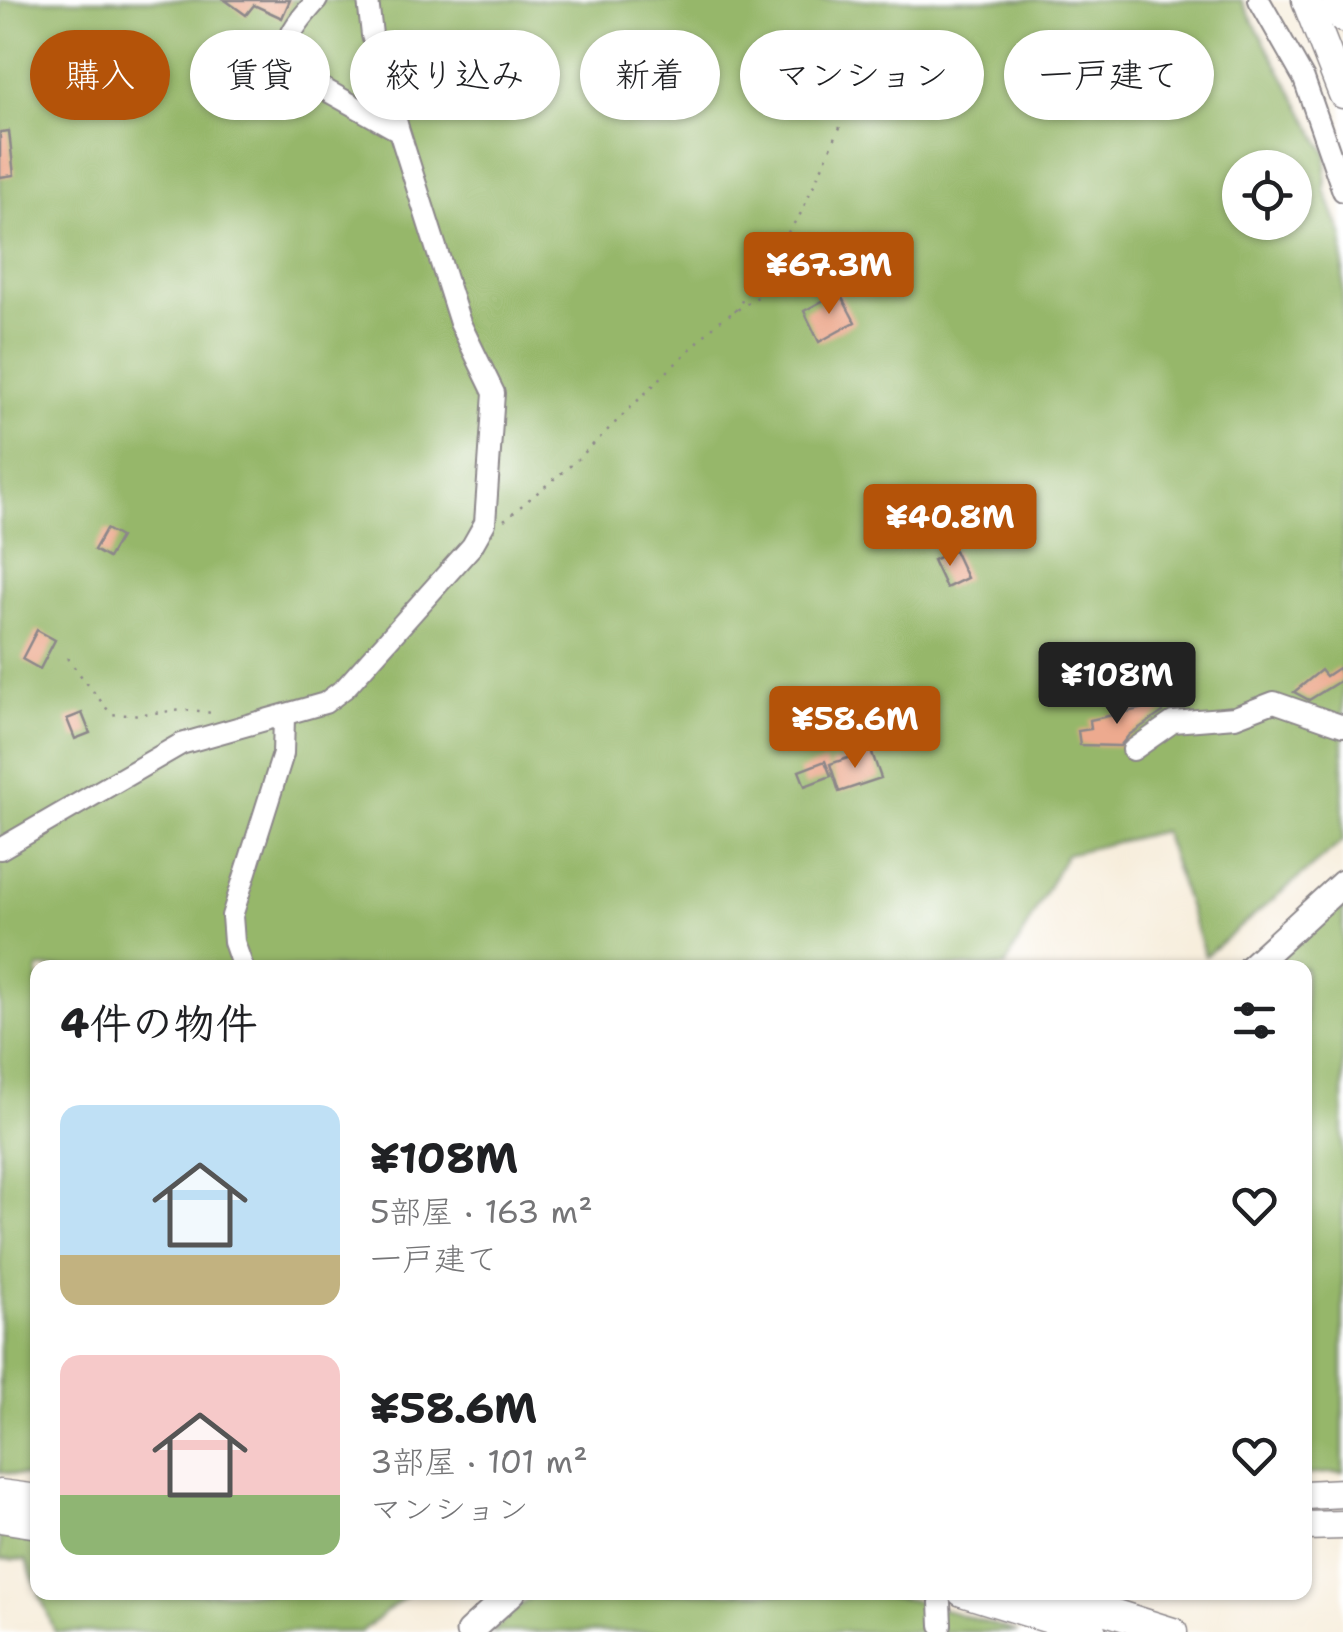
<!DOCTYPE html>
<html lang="ja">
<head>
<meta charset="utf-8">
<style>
	body { margin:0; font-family:"Shantell Sans","Klee One",sans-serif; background:#f2f2f2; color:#202124; height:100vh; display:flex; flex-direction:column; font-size:38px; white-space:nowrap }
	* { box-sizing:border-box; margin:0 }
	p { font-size:32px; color:#757577 }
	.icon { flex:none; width:55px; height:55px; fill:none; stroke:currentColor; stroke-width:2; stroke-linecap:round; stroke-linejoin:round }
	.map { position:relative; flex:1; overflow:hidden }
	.panel { position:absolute; left:30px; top:960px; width:1282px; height:640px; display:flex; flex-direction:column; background:#fff; border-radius:20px; box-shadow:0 2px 8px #0004 }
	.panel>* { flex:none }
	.hud { position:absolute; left:30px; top:30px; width:1285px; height:90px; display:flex; gap:20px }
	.buttons { position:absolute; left:1222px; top:150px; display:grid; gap:20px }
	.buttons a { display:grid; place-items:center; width:90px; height:90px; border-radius:50%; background:#fff; box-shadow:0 2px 8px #0004; font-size:50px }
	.price { position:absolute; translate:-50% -85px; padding:0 22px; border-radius:10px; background:#b45309; color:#fff; font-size:32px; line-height:65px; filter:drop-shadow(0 2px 5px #0008) }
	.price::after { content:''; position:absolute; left:50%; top:60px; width:30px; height:22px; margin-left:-15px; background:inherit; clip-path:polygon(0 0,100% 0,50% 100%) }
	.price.active { background:#222; color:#fff }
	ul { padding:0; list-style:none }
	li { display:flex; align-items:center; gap:30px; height:250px; padding:0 30px }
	li span { display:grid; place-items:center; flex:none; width:280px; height:200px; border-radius:20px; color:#555 }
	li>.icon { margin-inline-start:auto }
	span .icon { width:120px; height:120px; fill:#fffc; stroke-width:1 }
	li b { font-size:42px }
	h2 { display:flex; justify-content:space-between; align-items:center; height:120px; padding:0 30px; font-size:42px }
	.tag { padding:0 35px; border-radius:45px; background:#fff; box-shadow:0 2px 8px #0004; font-size:35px; line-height:90px }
	.tag.active { background:#b45309; color:#fff }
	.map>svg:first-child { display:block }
	.forest { fill:#96b76b; stroke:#5c6c53; stroke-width:2.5; fill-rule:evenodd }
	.building { fill:#edaa8f }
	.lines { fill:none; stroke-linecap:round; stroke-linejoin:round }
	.minor-casing { stroke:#8c878a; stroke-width:24 }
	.major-casing { stroke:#8c878a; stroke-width:29 }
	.highway-casing { stroke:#8c878a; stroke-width:31 }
	.path { stroke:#8c878a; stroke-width:2.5; stroke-dasharray:2.5 8; stroke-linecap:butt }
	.minor { stroke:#fff; stroke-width:20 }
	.major { stroke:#fff; stroke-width:25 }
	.highway { stroke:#fff; stroke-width:28 }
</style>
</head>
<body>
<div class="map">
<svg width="1343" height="1632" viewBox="0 0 1343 1632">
	<rect width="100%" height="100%" fill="#fff"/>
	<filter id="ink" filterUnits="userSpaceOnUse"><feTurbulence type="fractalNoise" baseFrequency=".01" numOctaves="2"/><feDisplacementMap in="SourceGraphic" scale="20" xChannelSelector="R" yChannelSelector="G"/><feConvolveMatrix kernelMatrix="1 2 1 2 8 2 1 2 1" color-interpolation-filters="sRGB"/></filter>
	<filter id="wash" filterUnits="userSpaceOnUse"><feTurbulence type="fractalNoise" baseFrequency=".0048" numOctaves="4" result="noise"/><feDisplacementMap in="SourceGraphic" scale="40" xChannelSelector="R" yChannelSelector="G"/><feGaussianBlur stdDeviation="2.25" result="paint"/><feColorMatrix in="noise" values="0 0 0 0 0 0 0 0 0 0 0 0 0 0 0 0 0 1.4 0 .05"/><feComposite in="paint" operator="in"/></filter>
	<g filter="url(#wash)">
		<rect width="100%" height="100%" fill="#f6ecd9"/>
		<!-- forest -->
		<path class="forest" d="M0,0H1241L1327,154L1325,190L1343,237V841L1205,956L1163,831L1066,854L1005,967L38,968L37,1478L0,1472ZM1240,168H1295V222H1240Z
			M1343,905V1472L1305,1475V968H1264Z
			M0,1529L37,1532V1589L26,1560L0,1559Z
			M535,1592L869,1593L912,1600L1018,1632H492Z
			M39,1593H409L361,1632H55Z"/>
		<g id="blocks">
			<!-- building -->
			<path class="building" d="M225,0H290L282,18L254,5L246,15Z
				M9,131L14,175L0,177V132Z
				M839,292L855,322L819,342L804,311Z
				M106,529L120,537L108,558L94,550Z
				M954,550L967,578L946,588L933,560Z
				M37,630L55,640L40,669L22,659Z
				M1338,668L1343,679L1309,700L1294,692L1321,670L1326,676Z
				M1162,704L1163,712L1129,735L1120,746L1080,745L1078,731L1091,729L1090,720Z
				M82,713L90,733L75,739L67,719Z
				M871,750L881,778L839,792L830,764Z
				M825,761L831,776L805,786L799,771Z"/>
		</g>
	</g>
	<g filter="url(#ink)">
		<use href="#blocks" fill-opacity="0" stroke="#8c878a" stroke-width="2.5"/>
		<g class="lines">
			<defs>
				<path id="minor" d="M368,0L372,35L399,131
					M1259,0L1304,79L1343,191
					M1133,750L1173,722L1235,717L1274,702L1343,726
					M0,849L181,744L325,703L345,688L472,546L485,523L494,393L460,323L399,131L299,75C273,47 296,24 317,0
					M243,968L234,942L232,916L283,754L284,717
					M940,1602L941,1625"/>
				<path id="major" d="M1250,968L1343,883
					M469,1632L513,1592"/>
				<path id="highway" d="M1306,0L1343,94
					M1336,0L1343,18
					M0,1494L38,1499
					M1305,1495L1343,1493
					M0,1518L38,1524
					M1305,1526L1343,1525
					M962,1592L1092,1632
					M1046,1592L1173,1632"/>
			</defs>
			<!-- minor casing -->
			<use href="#minor" class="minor-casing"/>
			<!-- major casing -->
			<use href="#major" class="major-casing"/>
			<!-- highway casing -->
			<use href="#highway" class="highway-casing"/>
			<!-- path -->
			<path class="path" d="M735,311L801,213L841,125L852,63
				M504,520L576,461L718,322L791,276L846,278
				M67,658L111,714C149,718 181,704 214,714"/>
			<!-- minor -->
			<use href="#minor" class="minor"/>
			<!-- major -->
			<use href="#major" class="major"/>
			<!-- highway -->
			<use href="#highway" class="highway"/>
		</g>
	</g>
</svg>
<div class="buttons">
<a><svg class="icon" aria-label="locate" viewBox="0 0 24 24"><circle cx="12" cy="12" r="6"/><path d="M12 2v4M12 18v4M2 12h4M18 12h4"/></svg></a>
</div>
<b class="price" style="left:829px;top:317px">¥67.3M</b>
<b class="price" style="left:950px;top:569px">¥40.8M</b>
<b class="price active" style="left:1117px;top:727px">¥108M</b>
<b class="price" style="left:855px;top:771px">¥58.6M</b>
<div class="hud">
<a class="tag active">購入</a>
<a class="tag">賃貸</a>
<a class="tag">絞り込み</a>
<a class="tag">新着</a>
<a class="tag">マンション</a>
<a class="tag">一戸建て</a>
</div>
<section class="panel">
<h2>4件の物件<svg class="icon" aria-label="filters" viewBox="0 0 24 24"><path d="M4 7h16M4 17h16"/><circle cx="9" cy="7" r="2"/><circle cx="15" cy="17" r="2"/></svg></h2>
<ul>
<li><span style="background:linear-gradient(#bfe0f5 75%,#c2b280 0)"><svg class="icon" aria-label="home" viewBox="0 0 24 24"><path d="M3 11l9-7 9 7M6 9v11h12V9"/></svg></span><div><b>¥108M</b><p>5部屋 · 163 m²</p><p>一戸建て</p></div><svg class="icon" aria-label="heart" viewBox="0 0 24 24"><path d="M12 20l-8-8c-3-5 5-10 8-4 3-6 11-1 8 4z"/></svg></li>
<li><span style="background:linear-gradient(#f6c9c9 70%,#8fb573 0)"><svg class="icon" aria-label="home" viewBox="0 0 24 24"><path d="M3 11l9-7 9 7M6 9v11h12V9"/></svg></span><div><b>¥58.6M</b><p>3部屋 · 101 m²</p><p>マンション</p></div><svg class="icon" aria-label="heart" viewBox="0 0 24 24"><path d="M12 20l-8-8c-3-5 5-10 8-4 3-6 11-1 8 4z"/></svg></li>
</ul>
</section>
</div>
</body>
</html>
